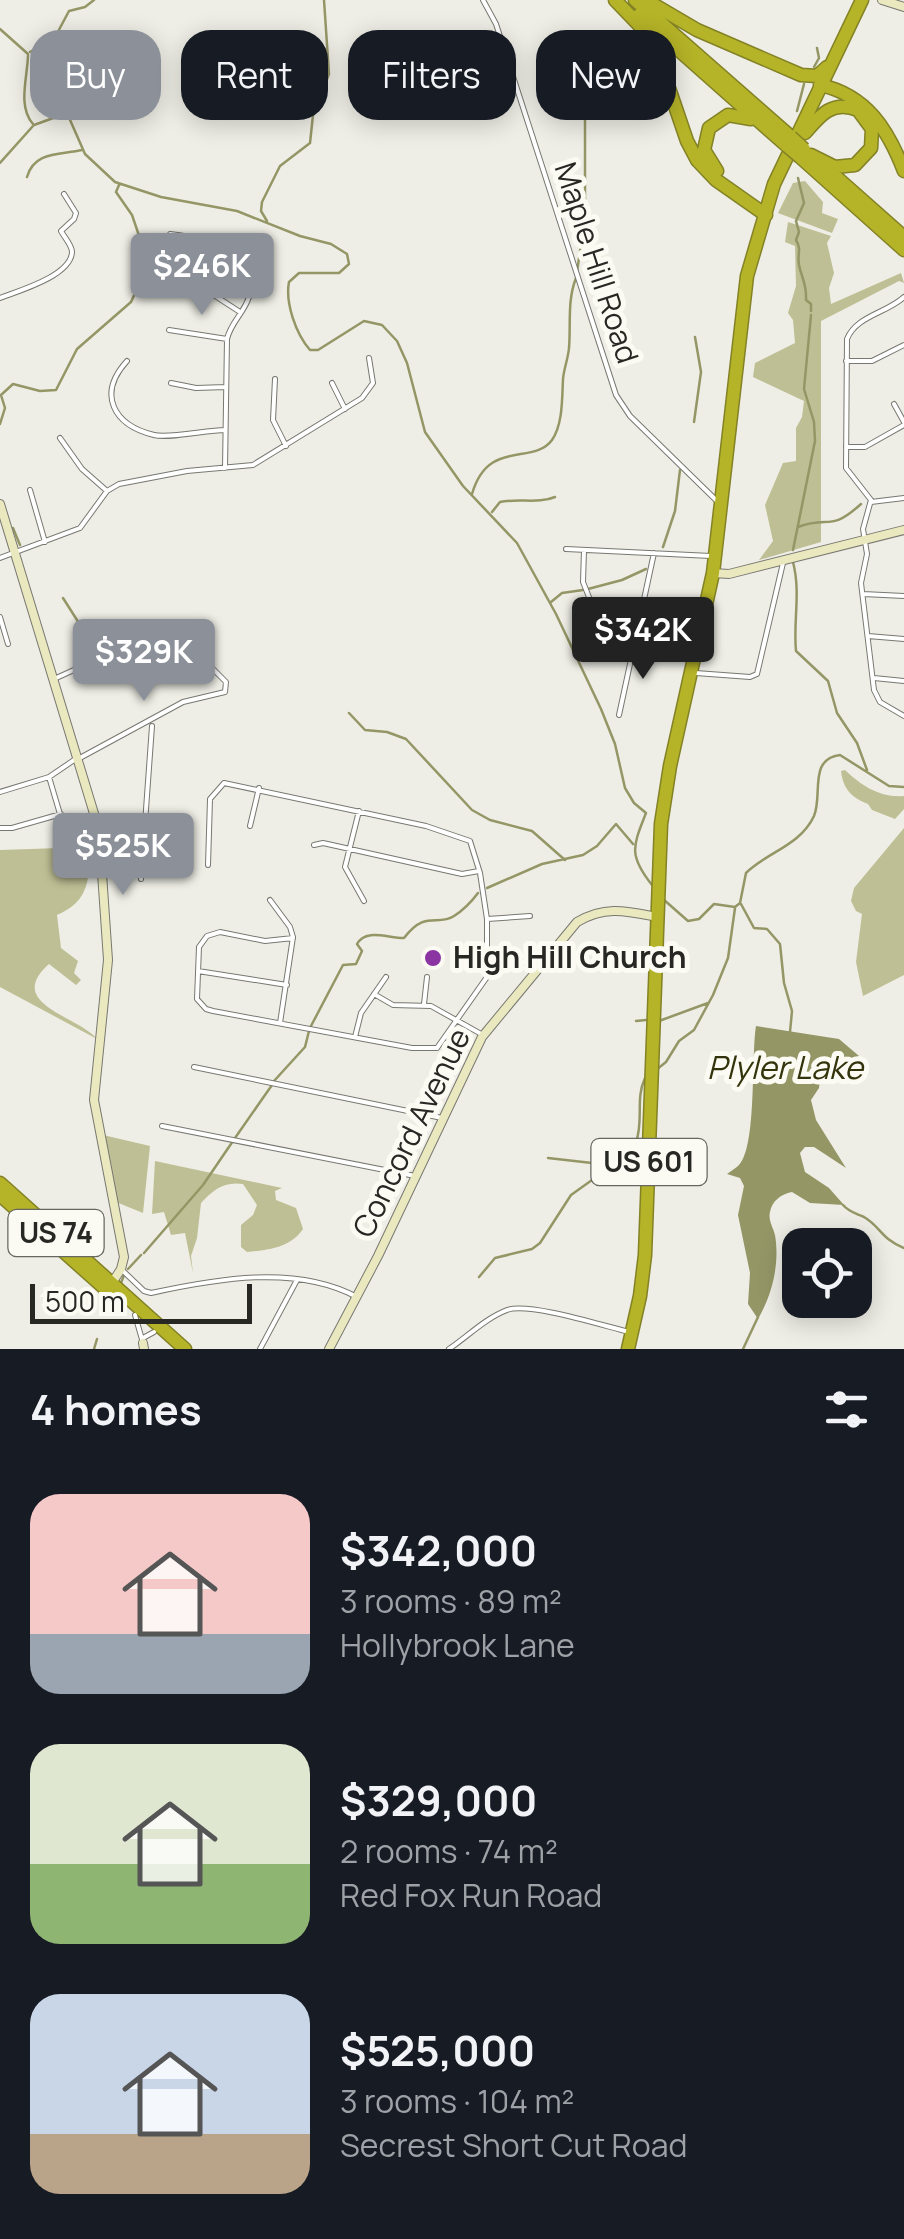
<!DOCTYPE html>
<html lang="en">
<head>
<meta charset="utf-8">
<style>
	body { margin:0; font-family:Manrope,sans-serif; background:#242831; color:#f1f3f6; height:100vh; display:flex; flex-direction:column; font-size:38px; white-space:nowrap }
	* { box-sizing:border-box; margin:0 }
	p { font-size:32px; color:#9ea1a6 }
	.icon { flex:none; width:55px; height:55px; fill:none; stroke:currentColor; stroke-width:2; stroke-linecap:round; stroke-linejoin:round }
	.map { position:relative; height:1349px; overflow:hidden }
	.details { display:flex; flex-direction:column; background:#171b24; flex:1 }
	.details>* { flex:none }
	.banner { position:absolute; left:30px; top:30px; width:845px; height:90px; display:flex; gap:20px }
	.controls { position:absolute; left:782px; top:1228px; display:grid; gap:20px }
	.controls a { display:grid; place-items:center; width:90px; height:90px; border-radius:20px; background:#171b24; box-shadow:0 5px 25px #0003; font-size:50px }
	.scale { position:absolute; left:30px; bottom:25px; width:222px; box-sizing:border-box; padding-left:10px; border:5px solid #272724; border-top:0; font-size:28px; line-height:35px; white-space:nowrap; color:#272724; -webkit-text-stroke:8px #fbfbf4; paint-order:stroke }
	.price { position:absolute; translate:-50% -85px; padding:0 22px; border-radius:10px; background:#8c9099; color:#fff; font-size:32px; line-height:65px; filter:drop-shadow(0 2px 5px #0008) }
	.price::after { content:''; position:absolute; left:50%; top:60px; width:30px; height:22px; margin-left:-15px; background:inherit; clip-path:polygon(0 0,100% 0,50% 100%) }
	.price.current { background:#222; color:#fff }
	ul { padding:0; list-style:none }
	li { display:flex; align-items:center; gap:30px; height:250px; padding:0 30px }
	li span { display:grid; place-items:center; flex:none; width:280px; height:200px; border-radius:30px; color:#555 }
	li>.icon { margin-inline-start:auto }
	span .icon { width:120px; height:120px; fill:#fffc; stroke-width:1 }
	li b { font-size:42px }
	h2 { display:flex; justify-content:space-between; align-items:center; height:120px; padding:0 30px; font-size:42px }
	.chip { padding:0 35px; border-radius:30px; background:#171b24; box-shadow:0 5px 25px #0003; font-size:35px; line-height:90px }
	.chip.current { background:#8c9099; color:#fff }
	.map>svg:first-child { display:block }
	.green { fill:#bebf94 }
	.water { fill:#959666 }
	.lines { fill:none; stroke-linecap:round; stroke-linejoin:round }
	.stream { stroke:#959666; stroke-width:2.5 }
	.street-casing { stroke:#787872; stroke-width:6 }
	.secondary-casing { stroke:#787872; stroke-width:10 }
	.highway-casing { stroke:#838226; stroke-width:15 }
	.street { stroke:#fff; stroke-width:4 }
	.secondary { stroke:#e9e8be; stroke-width:8 }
	.highway { stroke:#b5b327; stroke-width:12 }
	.highway-bridge-casing { stroke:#838226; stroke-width:15; stroke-linecap:butt }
	.highway-bridge { stroke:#b5b327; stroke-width:12 }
	.poi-dot { fill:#8b35a2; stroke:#fbfbf4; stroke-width:4 }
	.labels { text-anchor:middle; stroke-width:10; stroke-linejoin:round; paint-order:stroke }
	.shield { fill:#fbfbf4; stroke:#676762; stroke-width:2.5 }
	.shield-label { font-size:28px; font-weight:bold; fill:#272724 }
	.street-label { font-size:30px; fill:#272724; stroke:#fbfbf4 }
	.poi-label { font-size:30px; font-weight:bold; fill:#272724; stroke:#fbfbf4; text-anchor:start }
	.water-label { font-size:32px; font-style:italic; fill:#34340c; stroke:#fbfbf4 }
</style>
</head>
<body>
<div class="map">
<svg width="904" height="1349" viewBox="0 0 904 1349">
	<rect width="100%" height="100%" fill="#eeeee6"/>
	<!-- green -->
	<path class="green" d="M805,181L823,202L822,213L838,219L832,233L778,213L793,183Z
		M788,222L831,236L827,243L834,273L829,288L831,304L901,273L904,283L899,281L821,321V542L759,560L773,541L765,505L783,463L796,461V428L802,417L804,401L753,377L755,363L795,343L793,320L788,313L796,286L795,246L785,242Z
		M845,770C862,786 880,798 904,796V809L895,819L872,810L868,804C852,798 843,789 841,771Z
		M904,828V975L863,996L856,962L862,914L856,911L851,901L854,888Z
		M90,847C89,879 90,901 57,915L61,948L78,961L74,973L81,980L76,985L49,964C4,1004 78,1016 97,1039L0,987V850Z
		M103,1135L150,1146L143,1213L116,1202Z
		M155,1161L282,1188L275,1191L276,1200L296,1208L303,1229C290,1248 268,1250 247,1252L241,1247V1225L253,1215L257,1205L243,1184C224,1181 213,1190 201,1203L197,1238L191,1256L193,1273L185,1233L171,1235L164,1212L152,1214Z"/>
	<!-- water -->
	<path class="water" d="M756,1026L839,1039L859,1056L855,1060L835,1056L822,1065L819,1088L811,1100L816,1120L846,1168L814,1147H805L800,1153L805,1172L829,1188L844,1205L810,1203L792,1192C781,1194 772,1201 770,1212C768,1220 773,1227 775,1235C780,1264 772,1295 758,1319L748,1304L750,1273L738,1215L744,1186L740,1178L727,1174C731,1171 736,1168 739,1165C757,1146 751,1056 756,1026Z"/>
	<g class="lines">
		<!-- stream -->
		<path class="stream" d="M0,29L28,54C28,76 17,106 33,124
			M30,52L53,41L69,11L85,7L94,0
			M814,67L819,58L817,48
			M797,111L804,84
			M34,125L67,113L85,154L115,182L161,197L237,211L300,236L331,244L347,254L349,264L339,273H299L289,282C285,303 296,334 310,350H318L364,321L382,325L397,341L407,363L425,432L463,486L517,543L556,614L601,709L615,744L625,788L634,803L646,813C633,846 628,855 652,885
			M0,163L33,126
			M27,177C34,151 60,155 82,150
			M798,178L804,203L796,221L799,232L796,240C802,250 797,253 799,265C802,279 807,285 806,300L811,304V311
			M267,221L261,211L262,202L280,166L310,143L313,115L329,74L324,0
			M577,272L585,217V110L588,104L598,102
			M694,422L701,372L695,337
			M0,424L5,408L1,395L13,384L40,391L56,390L77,349L131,302L145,271L147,259L132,215L116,192L119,185
			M472,494C488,438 533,466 552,440C563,424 562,398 563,379C564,368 568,359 569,348C571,324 567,301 576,278
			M492,512L500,502C518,498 539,504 555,497
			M798,527C830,515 829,533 861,504
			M13,528L20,545
			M663,547L675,511L680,470
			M793,550L815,441L814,422L804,389L811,315
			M793,562C801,593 793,621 796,651L828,681L837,713L857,743L867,770
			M588,589L622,580L646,569
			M63,598L98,653
			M551,602L562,593L583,590
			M349,713L365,730L387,732L406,739L472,810L490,820L532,831L565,860
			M487,888L542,864L583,855L597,846L616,824L633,844
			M663,899L688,921L699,919L714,904L735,907L740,903L746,873C767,852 800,846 814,816C823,795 808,759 840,755L889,786L904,787
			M741,904L754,928L767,929L780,944L784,983L792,1011L790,1032
			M636,1021L646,1020
			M659,1021L708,1003
			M311,1026L343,965L356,964L362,951L357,944C366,928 387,938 404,938C426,909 437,927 454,916C462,911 472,901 478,893
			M656,1070L666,1062L679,1041L694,1030L713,995L728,958L735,908
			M274,1081L305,1047L309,1031
			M235,1138L272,1085
			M548,1158L592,1163L604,1160
			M843,1205C849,1212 855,1213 864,1217C881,1227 881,1239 904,1248
			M144,1253L203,1185L233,1141
			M128,1269L141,1255
			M479,1277L495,1258L532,1249L540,1243L571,1195L599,1175L611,1150L636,1142C644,1120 635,1099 645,1078
			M121,1283L124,1275
			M107,1313L112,1301
			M94,1349L97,1339
			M743,1349L758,1317"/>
		<defs>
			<path id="street" d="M483,0L496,24L616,395L630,416L718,502
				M170,234C203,238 267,248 249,297C244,313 231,322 227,339L225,468
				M177,280L203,288L240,312
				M904,297C887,313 856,316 847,339L846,468L871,500L863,529L867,554L861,583L874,690L880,702L904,716
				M0,298C18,291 71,276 72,252C72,245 64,237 61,231L74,219L76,213L64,194
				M169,330L227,339
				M127,361C97,394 113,425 154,435C168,439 207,430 225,430
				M846,361H872L904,345
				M275,379L273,420L286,446
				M171,383L196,388L226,387
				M332,383L345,409
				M894,404L904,422
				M60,438L82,469L107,491
				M846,447H865L904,425
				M30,490L45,542
				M871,502L904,498
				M566,549L711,556
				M584,550L583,582L604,635L692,657
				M0,558L80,528L107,491L119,484L187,471L253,465L362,398L373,383L369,358
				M863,594L904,596
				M0,617L8,644
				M868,636L904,639
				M696,673L750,677L757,674L783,563
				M874,678L904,681
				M54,679L171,626
				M619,715L654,553
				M78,759L183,702L225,692L226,682L211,667L209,658
				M49,777L68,841
				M0,792L49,777L77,758
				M359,811L345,867L364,901
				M250,826L259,788
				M0,828H12L61,814
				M99,832L144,835
				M314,845L323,843L462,874L479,871
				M208,865L210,799L224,783L426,826L470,841L480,873L487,919V977L437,1048H412L213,1011L206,1009L197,999L199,947L207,936L220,932L265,941L293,938
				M141,879L152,726
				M270,900L290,927L293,937L280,1023
				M487,919L530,916
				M488,958H517L535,969
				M198,971L287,985
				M374,994L393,1005L431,1006L483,1035
				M424,1004L427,977
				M355,1037L361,1013L386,977
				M194,1067L442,1118
				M162,1126L415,1176
				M121,1269L144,1291L151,1293C215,1279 296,1264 357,1297
				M135,1315L143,1343
				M143,1338L154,1332
				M260,1349L297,1280
				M449,1349C468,1336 486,1318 507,1310C529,1302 604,1326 629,1332"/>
			<path id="secondary" d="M882,0L904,7
				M0,504L99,830L108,960L94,1100L124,1257L121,1269L110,1286
				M713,573L729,574L904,530
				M143,1343L144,1349
				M329,1349L378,1256L482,1037L577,922C605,905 627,911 657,917"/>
			<path id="highway" d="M615,0L641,27L657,53L687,141L697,160L716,180L766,215
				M635,0L791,137
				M646,0L697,30L801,75L817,76L827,67
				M639,15L787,146
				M820,85C867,95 888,130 904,171
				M805,133C821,114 833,100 858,110L872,129L871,148L855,165L835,167L811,155
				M800,157L904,250
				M825,167L904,237
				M717,171L704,150L709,128L728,115L751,119
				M0,1183L185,1349
				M0,1195L119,1301
				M628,1349L640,1296L645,1255L661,824L670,766L713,573L747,276L774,184L862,0"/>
		</defs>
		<!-- street casing -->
		<use href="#street" class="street-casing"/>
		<!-- secondary casing -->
		<use href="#secondary" class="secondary-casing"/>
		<!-- highway casing -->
		<use href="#highway" class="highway-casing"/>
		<!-- street -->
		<use href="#street" class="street"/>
		<!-- secondary -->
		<use href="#secondary" class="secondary"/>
		<!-- highway -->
		<use href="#highway" class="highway"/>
		<defs>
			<path id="highway-bridge" d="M791,137L804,149
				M787,146L800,157"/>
		</defs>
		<!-- highway-bridge casing -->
		<use href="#highway-bridge" class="highway-bridge-casing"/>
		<!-- highway-bridge -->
		<use href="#highway-bridge" class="highway-bridge"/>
	</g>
	<!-- markers -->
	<circle class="poi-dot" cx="433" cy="958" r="10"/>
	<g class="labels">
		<!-- shield labels -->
		<g class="shield">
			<rect x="591.5" y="1139" width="115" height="46" rx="8"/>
			<rect x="8.5" y="1210" width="95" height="46" rx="8"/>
		</g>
		<g class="shield-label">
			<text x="649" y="1172">US 601</text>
			<text x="56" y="1243">US 74</text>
		</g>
		<!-- street labels -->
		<g class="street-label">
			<text transform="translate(596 263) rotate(72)" y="10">Maple Hill Road</text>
			<text transform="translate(412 1133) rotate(-64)" y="10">Concord Avenue</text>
		</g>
		<!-- poi labels -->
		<g class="poi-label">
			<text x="453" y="968">High Hill Church</text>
		</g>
		<!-- water labels -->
		<g class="water-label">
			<text x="785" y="1079">Plyler Lake</text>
		</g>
	</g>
</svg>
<div class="controls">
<a><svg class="icon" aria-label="locate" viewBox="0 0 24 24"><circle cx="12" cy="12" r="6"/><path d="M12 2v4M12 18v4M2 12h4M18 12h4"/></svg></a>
</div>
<div class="scale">500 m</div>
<b class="price" style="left:202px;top:318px">$246K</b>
<b class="price current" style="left:643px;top:682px">$342K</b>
<b class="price" style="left:144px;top:704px">$329K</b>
<b class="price" style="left:123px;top:898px">$525K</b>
<div class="banner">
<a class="chip current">Buy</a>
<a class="chip">Rent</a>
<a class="chip">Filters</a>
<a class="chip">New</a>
</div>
</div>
<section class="details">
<h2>4 homes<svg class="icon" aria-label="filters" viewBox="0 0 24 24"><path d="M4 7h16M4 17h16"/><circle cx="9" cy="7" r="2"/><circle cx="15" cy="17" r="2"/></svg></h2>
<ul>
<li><span style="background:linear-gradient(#f6c9c9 70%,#9aa5b1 0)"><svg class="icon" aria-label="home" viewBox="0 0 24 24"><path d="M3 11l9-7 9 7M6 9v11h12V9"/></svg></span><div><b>$342,000</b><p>3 rooms · 89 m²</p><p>Hollybrook Lane</p></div></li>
<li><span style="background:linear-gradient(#dfe7d0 60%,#8fb573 0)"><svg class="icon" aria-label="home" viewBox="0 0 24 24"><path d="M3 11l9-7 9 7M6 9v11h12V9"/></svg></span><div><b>$329,000</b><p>2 rooms · 74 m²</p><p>Red Fox Run Road</p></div></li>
<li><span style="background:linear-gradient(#c9d6e8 70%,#b9a48a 0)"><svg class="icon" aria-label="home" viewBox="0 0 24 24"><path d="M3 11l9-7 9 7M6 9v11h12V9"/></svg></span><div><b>$525,000</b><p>3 rooms · 104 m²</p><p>Secrest Short Cut Road</p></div></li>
</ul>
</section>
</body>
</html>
